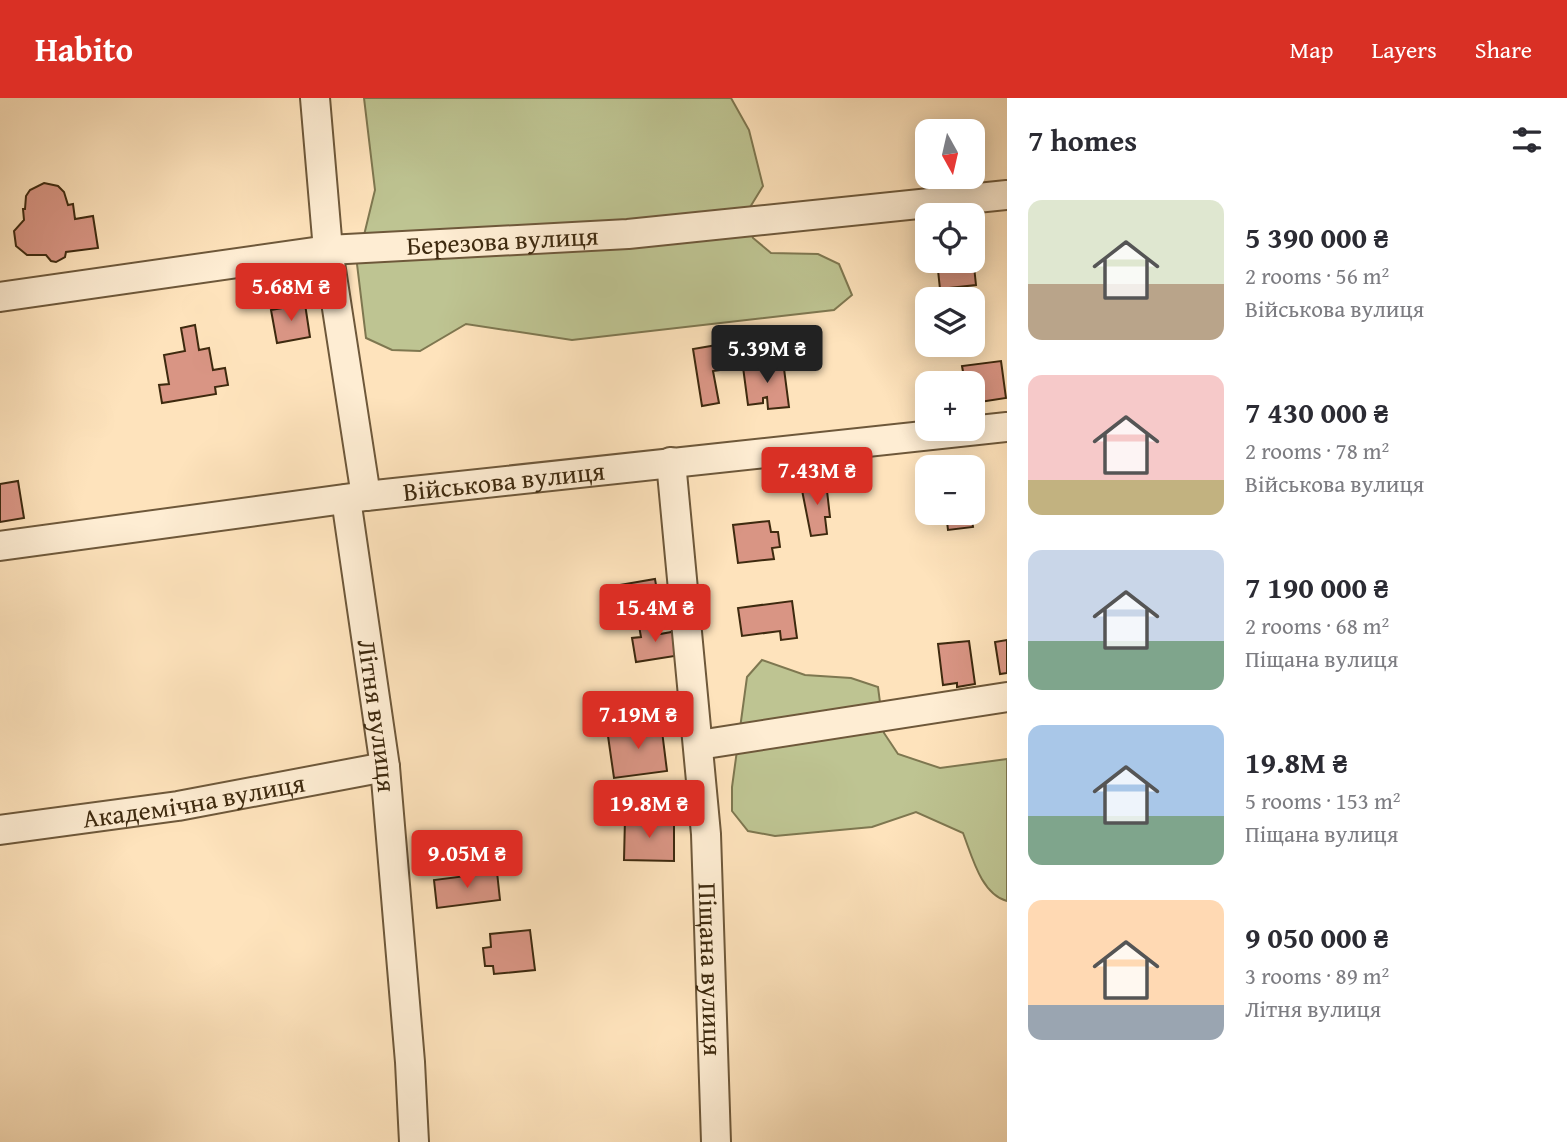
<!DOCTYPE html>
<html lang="en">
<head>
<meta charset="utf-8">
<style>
	body { margin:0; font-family:"Gentium Book Plus",serif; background:#f2f2f3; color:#2b2b33; height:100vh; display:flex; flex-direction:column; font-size:26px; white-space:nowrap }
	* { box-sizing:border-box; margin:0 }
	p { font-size:23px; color:#7c7c81 }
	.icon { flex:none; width:38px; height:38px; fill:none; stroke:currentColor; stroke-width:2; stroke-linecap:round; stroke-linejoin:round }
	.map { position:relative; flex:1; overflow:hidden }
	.drawer { display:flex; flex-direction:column; background:#fff; width:560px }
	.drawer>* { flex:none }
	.needle { width:46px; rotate:172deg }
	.fabs { position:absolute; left:915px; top:21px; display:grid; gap:14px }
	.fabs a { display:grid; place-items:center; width:70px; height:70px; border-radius:14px; background:#fff; box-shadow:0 4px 18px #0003; font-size:35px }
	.price { position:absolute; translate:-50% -60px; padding:0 16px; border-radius:7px; background:#d93025; color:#fff; font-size:23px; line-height:46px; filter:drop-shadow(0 2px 4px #0008) }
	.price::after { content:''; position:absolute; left:50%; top:42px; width:21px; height:16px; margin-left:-10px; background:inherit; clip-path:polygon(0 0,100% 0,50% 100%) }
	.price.active { background:#222; color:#fff }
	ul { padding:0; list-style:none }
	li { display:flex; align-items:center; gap:21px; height:175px; padding:0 21px }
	li span { display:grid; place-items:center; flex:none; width:196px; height:140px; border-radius:14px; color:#555 }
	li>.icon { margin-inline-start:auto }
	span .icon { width:84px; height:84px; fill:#fffc; stroke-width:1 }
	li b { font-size:30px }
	h2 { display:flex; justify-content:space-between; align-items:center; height:84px; padding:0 21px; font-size:30px }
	header { display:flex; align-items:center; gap:42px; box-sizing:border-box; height:98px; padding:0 35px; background:#d93025; color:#fff }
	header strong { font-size:33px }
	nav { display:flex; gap:38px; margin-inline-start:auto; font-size:24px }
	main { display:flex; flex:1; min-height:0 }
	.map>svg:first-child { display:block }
	.green { fill:#bec492; stroke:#7e7750; stroke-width:2 }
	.building { fill:#d99584; stroke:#3e2a0f; stroke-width:2 }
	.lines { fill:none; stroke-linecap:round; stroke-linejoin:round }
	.minor-casing { stroke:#6e583a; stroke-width:32 }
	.minor { stroke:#feedd3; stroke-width:28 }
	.labels { text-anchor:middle; stroke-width:6; stroke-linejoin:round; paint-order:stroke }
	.street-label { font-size:26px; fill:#3e2a0f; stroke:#feedd3 }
</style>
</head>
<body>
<header>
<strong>Habito</strong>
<nav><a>Map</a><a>Layers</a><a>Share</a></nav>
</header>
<main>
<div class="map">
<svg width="1007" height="1044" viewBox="0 0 1007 1044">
	<rect width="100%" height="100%" fill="#fee3bc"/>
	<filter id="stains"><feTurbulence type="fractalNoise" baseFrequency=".00286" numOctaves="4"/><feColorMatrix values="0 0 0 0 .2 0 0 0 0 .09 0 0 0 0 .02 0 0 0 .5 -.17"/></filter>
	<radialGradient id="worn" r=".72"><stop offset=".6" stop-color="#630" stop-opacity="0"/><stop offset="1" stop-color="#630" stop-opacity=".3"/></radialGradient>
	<!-- green -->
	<path class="green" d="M364,0H731L749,32L763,88L744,119L753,140L771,155L818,156L839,166L852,197L834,212L572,242L466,226L420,253L392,252L366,240L357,166L375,92Z
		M762,562L805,577L851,580L878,589L884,635L898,656L940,670L1007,661V803C981,796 972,758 963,735L916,714L872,729L775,738L748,733L732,713V689L747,579Z"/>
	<!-- building -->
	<path class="building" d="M44,85L58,88L64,94L68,107L73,106L75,121L93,118L98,150L66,154L65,159L56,164L51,163L46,157H27L16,148L14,133L24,122L23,111H25L26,98L30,92Z
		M973,159L976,187L940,191L937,163H973Z
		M305,206L310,239L277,245L271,212Z
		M195,227L199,252L209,250L213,272L225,270L228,287L215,289L216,296L162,305L159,287L169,286L164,257L185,253L181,230Z
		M717,247L721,272L713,273L719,305L702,308L693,251Z
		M783,263L789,309L768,311L767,299L763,300V305L748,307L743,269Z
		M1001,263L1006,300L973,305V285H965L962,268Z
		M18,383L24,420L0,424V386Z
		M826,384L830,419H825L827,436L811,438L801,387Z
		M946,415H971L973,429L948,432Z
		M769,423L771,434H778L780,449L772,450L774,461L738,465L733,427Z
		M655,481L660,511L607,520L602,490Z
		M792,503L797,540L781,542L780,533L742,538L738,510Z
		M658,526L660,536L677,533L681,557L636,564L632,540L641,539L639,528Z
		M1007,542V575L1000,576L995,544Z
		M969,543L975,586L957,589V585L943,587L938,546Z
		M661,625L667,673L614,680L608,638L615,637L614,631Z
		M625,720L674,721V763L624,762Z
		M497,774L500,802L437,810L434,782Z
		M530,832L535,872L494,876L493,868H485L483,850L491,849L490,836Z"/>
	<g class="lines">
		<defs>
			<g id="minor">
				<path d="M315,0L328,152L366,398"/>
				<path id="s1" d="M0,199L328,152L628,136L1007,97"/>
				<path id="s2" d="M671,364L706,736L716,1044"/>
				<path id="s3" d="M346,401L385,669L410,964L414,1044"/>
				<path id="s4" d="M0,448L366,398L1007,329"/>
				<path d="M699,647L1007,599"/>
				<path id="s5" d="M0,732L178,708L385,669"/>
			</g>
		</defs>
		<!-- minor casing -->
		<use href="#minor" class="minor-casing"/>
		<!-- minor -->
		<use href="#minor" class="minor"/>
	</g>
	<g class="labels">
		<!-- street labels -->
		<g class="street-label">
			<text dy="9" stroke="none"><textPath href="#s1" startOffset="506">Березова вулиця</textPath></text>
			<text dy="9" stroke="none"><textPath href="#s4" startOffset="508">Військова вулиця</textPath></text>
			<text dy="9" stroke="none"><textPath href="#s3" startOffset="219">Літня вулиця</textPath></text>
			<text dy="9" stroke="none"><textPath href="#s5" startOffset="196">Академічна вулиця</textPath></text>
			<text dy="9" stroke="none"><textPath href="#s2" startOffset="509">Піщана вулиця</textPath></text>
		</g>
	</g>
	<rect width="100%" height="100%" filter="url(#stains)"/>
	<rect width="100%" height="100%" fill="url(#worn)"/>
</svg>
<div class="fabs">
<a><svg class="needle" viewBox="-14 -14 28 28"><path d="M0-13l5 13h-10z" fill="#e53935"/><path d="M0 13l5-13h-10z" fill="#7c7c81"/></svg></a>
<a><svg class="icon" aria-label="locate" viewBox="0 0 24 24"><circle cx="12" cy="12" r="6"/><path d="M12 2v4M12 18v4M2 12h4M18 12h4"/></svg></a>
<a><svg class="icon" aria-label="layers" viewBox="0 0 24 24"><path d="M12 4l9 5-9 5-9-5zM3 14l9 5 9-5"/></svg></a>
<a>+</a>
<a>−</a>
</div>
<b class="price" style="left:291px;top:225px">5.68M ₴</b>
<b class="price active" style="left:767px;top:287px">5.39M ₴</b>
<b class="price" style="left:817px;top:409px">7.43M ₴</b>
<b class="price" style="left:655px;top:546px">15.4M ₴</b>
<b class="price" style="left:638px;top:653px">7.19M ₴</b>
<b class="price" style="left:649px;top:742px">19.8M ₴</b>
<b class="price" style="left:467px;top:792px">9.05M ₴</b>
</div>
<section class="drawer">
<h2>7 homes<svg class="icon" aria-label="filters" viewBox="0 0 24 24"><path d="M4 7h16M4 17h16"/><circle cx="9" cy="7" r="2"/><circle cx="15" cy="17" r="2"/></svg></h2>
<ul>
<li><span style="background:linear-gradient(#dfe7d0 60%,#b9a48a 0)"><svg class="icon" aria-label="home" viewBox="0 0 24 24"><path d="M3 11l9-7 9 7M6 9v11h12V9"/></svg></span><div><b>5 390 000 ₴</b><p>2 rooms · 56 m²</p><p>Військова вулиця</p></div></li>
<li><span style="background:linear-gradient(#f6c9c9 75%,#c2b280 0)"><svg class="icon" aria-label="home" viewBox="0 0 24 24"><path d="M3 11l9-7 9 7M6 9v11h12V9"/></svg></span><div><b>7 430 000 ₴</b><p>2 rooms · 78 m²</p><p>Військова вулиця</p></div></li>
<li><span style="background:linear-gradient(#c9d6e8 65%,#7fa58c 0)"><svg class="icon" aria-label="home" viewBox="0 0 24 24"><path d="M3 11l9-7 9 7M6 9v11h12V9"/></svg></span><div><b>7 190 000 ₴</b><p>2 rooms · 68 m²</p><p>Піщана вулиця</p></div></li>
<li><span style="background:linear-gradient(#a9c7e8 65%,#7fa58c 0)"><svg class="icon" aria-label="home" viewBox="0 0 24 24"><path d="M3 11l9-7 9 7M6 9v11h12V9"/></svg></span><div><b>19.8M ₴</b><p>5 rooms · 153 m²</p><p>Піщана вулиця</p></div></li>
<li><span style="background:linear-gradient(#ffd9b3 75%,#9aa5b1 0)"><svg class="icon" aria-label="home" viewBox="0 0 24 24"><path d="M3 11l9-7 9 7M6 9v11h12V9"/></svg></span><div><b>9 050 000 ₴</b><p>3 rooms · 89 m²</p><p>Літня вулиця</p></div></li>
</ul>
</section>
</main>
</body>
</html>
